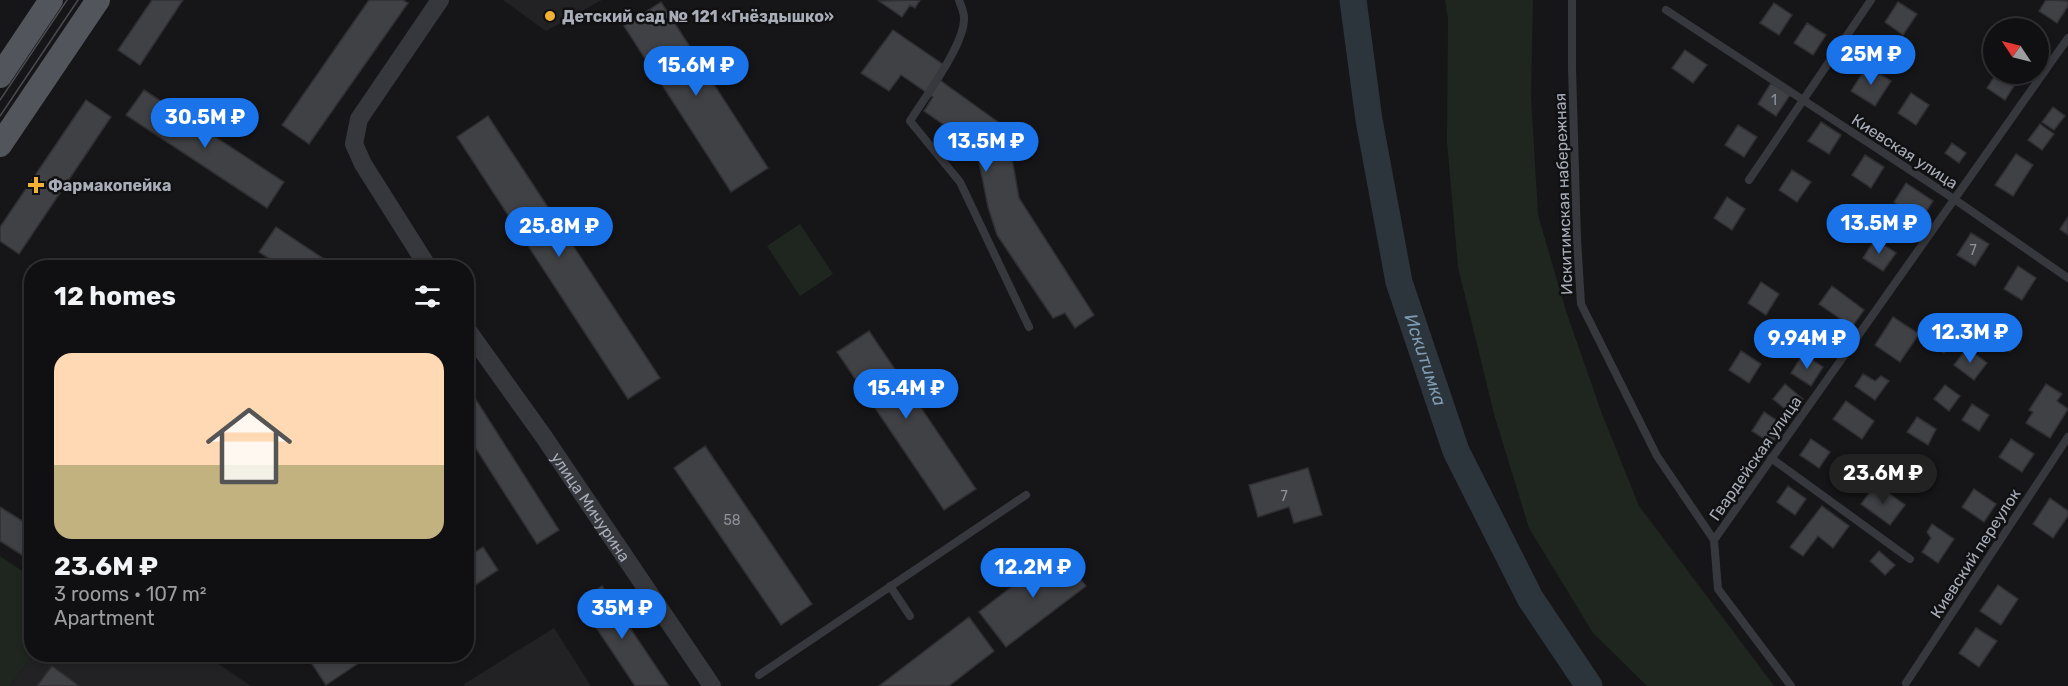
<!DOCTYPE html>
<html lang="en">
<head>
<meta charset="utf-8">
<style>
	body { margin:0; font-family:Rubik,sans-serif; background:#1e1e20; color:#f1f3f6; height:100vh; display:flex; flex-direction:column; font-size:22px; white-space:nowrap }
	* { box-sizing:border-box; margin:0 }
	p { font-size:20px; color:#9c9d9f }
	.icon { flex:none; width:33px; height:33px; fill:none; stroke:currentColor; stroke-width:2; stroke-linecap:round; stroke-linejoin:round }
	.map { position:relative; flex:1; overflow:hidden }
	.side { position:absolute; left:24px; top:260px; width:450px; height:402px; display:flex; flex-direction:column; background:#101012; border-radius:24px; box-shadow:0 3px 9px #0003,0 0 0 2px #303032 }
	.side>* { flex:none }
	.needle { width:39px; rotate:305deg }
	.tools { position:absolute; left:1983px; top:18px; display:grid; gap:12px }
	.tools a { display:grid; place-items:center; width:66px; height:66px; border-radius:50%; background:#101012; box-shadow:0 3px 9px #0003,0 0 0 2px #303032; font-size:30px }
	.price { position:absolute; translate:-50% -51px; padding:0 14px; border-radius:21px; background:#1a73e8; color:#fff; font-size:20px; line-height:39px; filter:drop-shadow(0 2px 3px #0008) }
	.price::after { content:''; position:absolute; left:50%; top:36px; width:18px; height:14px; margin-left:-9px; background:inherit; clip-path:polygon(0 0,100% 0,50% 100%) }
	.price.selected { background:#222; color:#fff }
	ul { padding:0; list-style:none }
	li { display:grid; align-content:center; gap:12px; height:318px; padding:0 30px }
	li span { display:grid; place-items:center; height:186px; border-radius:18px; color:#555 }
	li>.icon { margin-inline-start:auto }
	span .icon { width:108px; height:108px; fill:#fffc; stroke-width:1 }
	li b { font-size:26px }
	h2 { display:flex; justify-content:space-between; align-items:center; height:72px; padding:0 30px; font-size:26px }
	.map>svg:first-child { display:block }
	.built { fill:#222225 }
	.green { fill:#1e261f }
	.lines { fill:none; stroke-linecap:round; stroke-linejoin:round }
	.river { stroke:#2c353c; stroke-width:27 }
	.building { fill:#404145; stroke:#303034; stroke-width:1.5 }
	.service { stroke:#37383d; stroke-width:8 }
	.tertiary { stroke:#37383d; stroke-width:18 }
	.primary { stroke:#53555c; stroke-width:24 }
	.tram { stroke:#4a4c52; stroke-width:1.5 }
	.poi-dot { fill:#f2b134; stroke:#111113; stroke-width:2 }
	.labels { text-anchor:middle; stroke-width:5; stroke-linejoin:round; paint-order:stroke }
	.number-label { font-size:14px; fill:#8e929b }
	.poi-label { font-size:16px; font-weight:bold; fill:#a8adb8; stroke:#111113; text-anchor:start }
	.street-label { font-size:16px; fill:#a8adb8; stroke:#111113 }
	.water-label { font-size:18px; font-style:italic; fill:#7f9bb3; stroke:#111113 }
</style>
</head>
<body>
<div class="map">
<svg width="2068" height="686" viewBox="0 0 2068 686">
	<rect width="100%" height="100%" fill="#161618"/>
	<!-- built -->
	<path class="built" d="M503,0H602L546,31Z
		M554,628L591,686H465L464,684Z
		M33,654H204L251,686H10Z"/>
	<!-- green -->
	<path class="green" d="M1445,0H1533L1531,97L1538,215L1566,311L1602,414L1639,506L1774,686H1647L1593,633L1529,528L1494,414L1458,267L1447,142L1448,18Z
		M800,224L833,274L800,296L767,246Z
		M0,556L31,577L32,654H33L10,686H0Z"/>
	<g class="lines">
		<!-- river -->
		<path class="river" id="s1" d="M1353,0L1369,120L1399,282L1456,451L1530,598L1589,686"/>
	</g>
	<!-- building -->
	<path class="building" d="M152,0H183L140,65L118,50Z
		M369,0H403L408,3L309,144L282,125Z
		M920,0L915,8L910,5L902,17L879,1Z
		M2046,0L2068,1V6L2057,23L2039,11Z
		M661,2L768,168L731,192L624,26Z
		M1898,2L1917,14L1903,35L1885,22Z
		M1774,3L1792,15L1779,35L1760,23Z
		M1807,23L1826,35L1813,55L1794,43Z
		M893,30L944,65L937,78L998,122L1008,136L1019,198L1094,315L1075,328L1065,313L1053,318L997,235L988,207L976,147L924,111L933,97L901,75L889,91L861,73Z
		M1685,50L1707,65L1693,83L1672,68Z
		M1867,66L1891,81L1875,106L1851,91Z
		M1996,74H2009L2018,80L2005,100L1987,88Z
		M1771,83L1790,95L1776,116L1758,104Z
		M144,90L284,182L267,208L126,115Z
		M1911,93L1929,105L1916,125L1898,113Z
		M86,100L111,117L19,254L0,241V227Z
		M2053,107L2065,116L2054,130L2042,122Z
		M488,116L660,378L628,399L457,137Z
		M1821,122L1841,135L1829,154L1808,141Z
		M2040,124L2054,134L2042,150L2028,140Z
		M1738,125L1757,137L1744,157L1725,145Z
		M1952,143L1966,153L1959,163L1945,153Z
		M2016,154L2033,165L2013,196L1995,185Z
		M1865,155L1884,167L1871,188L1852,175Z
		M1792,170L1811,182L1797,202L1779,190Z
		M1906,183L1933,201L1921,220L1894,202Z
		M1727,197L1745,209L1732,230L1714,218Z
		M2068,217V235L2060,229Z
		M276,227L336,267H282L259,252Z
		M1971,233L1989,244L1975,266L1957,255Z
		M1875,239L1896,253L1883,271L1863,258Z
		M2018,266L2036,278L2022,300L2004,289Z
		M1761,282L1779,294L1766,315L1748,303Z
		M1832,286L1864,310L1852,327L1819,304Z
		M1893,317L1919,334L1900,362L1875,345Z
		M1935,318L1957,332L1944,353L1922,339Z
		M2001,320L2022,335L2010,352L1989,337Z
		M869,331L976,489L944,510L837,352Z
		M1967,348L1987,363L1974,380L1954,365Z
		M1741,351L1761,364L1749,383L1729,370Z
		M1803,354L1823,367L1811,386L1791,373Z
		M1863,374L1875,381L1881,376L1889,381L1875,400L1855,386Z
		M466,384L559,530L537,544L466,433Z
		M1785,384L1803,399L1791,414L1773,399Z
		M2046,384L2062,394L2057,401L2068,409L2050,438L2026,423L2033,412L2029,410Z
		M1945,385L1960,396L1949,411L1934,399Z
		M1846,401L1874,421L1862,439L1833,419Z
		M1972,404L1989,415L1979,431L1962,420Z
		M1764,412L1784,425L1772,444L1752,431Z
		M1917,417L1936,429L1928,445L1907,432Z
		M1811,439L1830,452L1819,468L1800,455Z
		M2011,439L2034,454L2022,472L1999,457Z
		M705,446L812,604L781,625L674,468Z
		M1308,468L1322,515L1294,523L1289,507L1258,517L1249,485Z
		M1876,484L1905,505L1890,525L1861,504Z
		M1788,486L1806,499L1795,515L1777,502Z
		M1974,489L1996,504L1984,522L1962,507Z
		M2050,498L2068,511V516L2053,538L2033,524Z
		M1822,506L1849,526L1833,548L1818,536L1803,556L1790,547Z
		M0,507L32,527V558L30,560L0,541Z
		M1932,524L1954,539L1938,563L1922,552L1931,538L1927,532Z
		M483,547L498,570L466,591V558Z
		M1059,550L1086,586L1006,647L979,612Z
		M1879,551L1895,565L1885,575L1870,561Z
		M1998,585L2018,599L2001,625L1980,611Z
		M602,586L669,686H635L579,602Z
		M969,617L994,651L949,686H879Z
		M1976,628L1997,641L1979,667L1959,653Z
		M321,654H372L326,685L310,661Z
		M52,666L79,686H37Z"/>
	<g class="lines">
		<!-- service -->
		<path class="service" d="M959,0C961,6 964,12 964,18C965,44 925,97 910,121L960,182L1029,327
			M1572,0V68L1577,239L1581,304L1657,456L1714,540L1718,589L1791,686
			M1666,10L1954,199L2068,278
			M1749,180L1871,0
			M1771,458L1910,559
			M1714,540L2068,38
			M890,586L910,616
			M759,675L1026,495
			M1906,683L2068,437"/>
		<!-- tertiary -->
		<g class="tertiary">
			<path d="M428,267L363,164L354,144L359,119L440,0"/>
			<path id="s2" d="M466,328L544,437L712,686"/>
		</g>
		<!-- primary -->
		<path class="primary" d="M0,76L51,0
			M0,145L98,0"/>
		<!-- tram -->
		<path class="tram" d="M0,100L67,0
			M0,116L78,0"/>
	</g>
	<!-- markers -->
	<g class="poi-dot">
		<circle cx="550" cy="16" r="6"/>
		<path d="M33 176h6v6h6v6h-6v6h-6v-6h-6v-6h6z"/>
	</g>
	<g class="labels">
		<!-- number labels -->
		<g class="number-label">
			<text x="1774" y="105">1</text>
			<text x="1973" y="255">7</text>
			<text x="1284" y="501">7</text>
			<text x="732" y="525">58</text>
		</g>
		<!-- poi labels -->
		<g class="poi-label">
			<text x="562" y="22">Детский сад № 121 «Гнёздышко»</text>
			<text x="48" y="191">Фармакопейка</text>
		</g>
		<!-- street labels -->
		<g class="street-label">
			<text transform="translate(1905 151) rotate(33)" y="6">Киевская улица</text>
			<text transform="translate(1563 194) rotate(-92)" y="6">Искитимская набережная</text>
			<text transform="translate(1755 458) rotate(-55)" y="6">Гвардейская улица</text>
			<text dy="6" stroke="none"><textPath href="#s2" startOffset="218">улица Мичурина</textPath></text>
			<text transform="translate(1975 553) rotate(-57)" y="6">Киевский переулок</text>
		</g>
		<!-- water labels -->
		<g class="water-label">
			<text dy="6" stroke="none"><textPath href="#s1" startOffset="368">Искитимка</textPath></text>
		</g>
	</g>
</svg>
<div class="tools">
<a><svg class="needle" viewBox="-14 -14 28 28"><path d="M0-13l5 13h-10z" fill="#e53935"/><path d="M0 13l5-13h-10z" fill="#9c9d9f"/></svg></a>
</div>
<b class="price" style="left:1871px;top:86px">25M ₽</b>
<b class="price" style="left:696px;top:97px">15.6M ₽</b>
<b class="price" style="left:205px;top:149px">30.5M ₽</b>
<b class="price" style="left:986px;top:173px">13.5M ₽</b>
<b class="price" style="left:1879px;top:255px">13.5M ₽</b>
<b class="price" style="left:559px;top:258px">25.8M ₽</b>
<b class="price" style="left:1970px;top:364px">12.3M ₽</b>
<b class="price" style="left:1807px;top:370px">9.94M ₽</b>
<b class="price" style="left:906px;top:420px">15.4M ₽</b>
<b class="price selected" style="left:1883px;top:505px">23.6M ₽</b>
<b class="price" style="left:1033px;top:599px">12.2M ₽</b>
<b class="price" style="left:622px;top:640px">35M ₽</b>
<section class="side">
<h2>12 homes<svg class="icon" aria-label="filters" viewBox="0 0 24 24"><path d="M4 7h16M4 17h16"/><circle cx="9" cy="7" r="2"/><circle cx="15" cy="17" r="2"/></svg></h2>
<ul>
<li><span style="background:linear-gradient(#ffd9b3 60%,#c2b280 0)"><svg class="icon" aria-label="home" viewBox="0 0 24 24"><path d="M3 11l9-7 9 7M6 9v11h12V9"/></svg></span><div><b>23.6M ₽</b><p>3 rooms · 107 m²</p><p>Apartment</p></div></li>
</ul>
</section>
</div>
</body>
</html>
